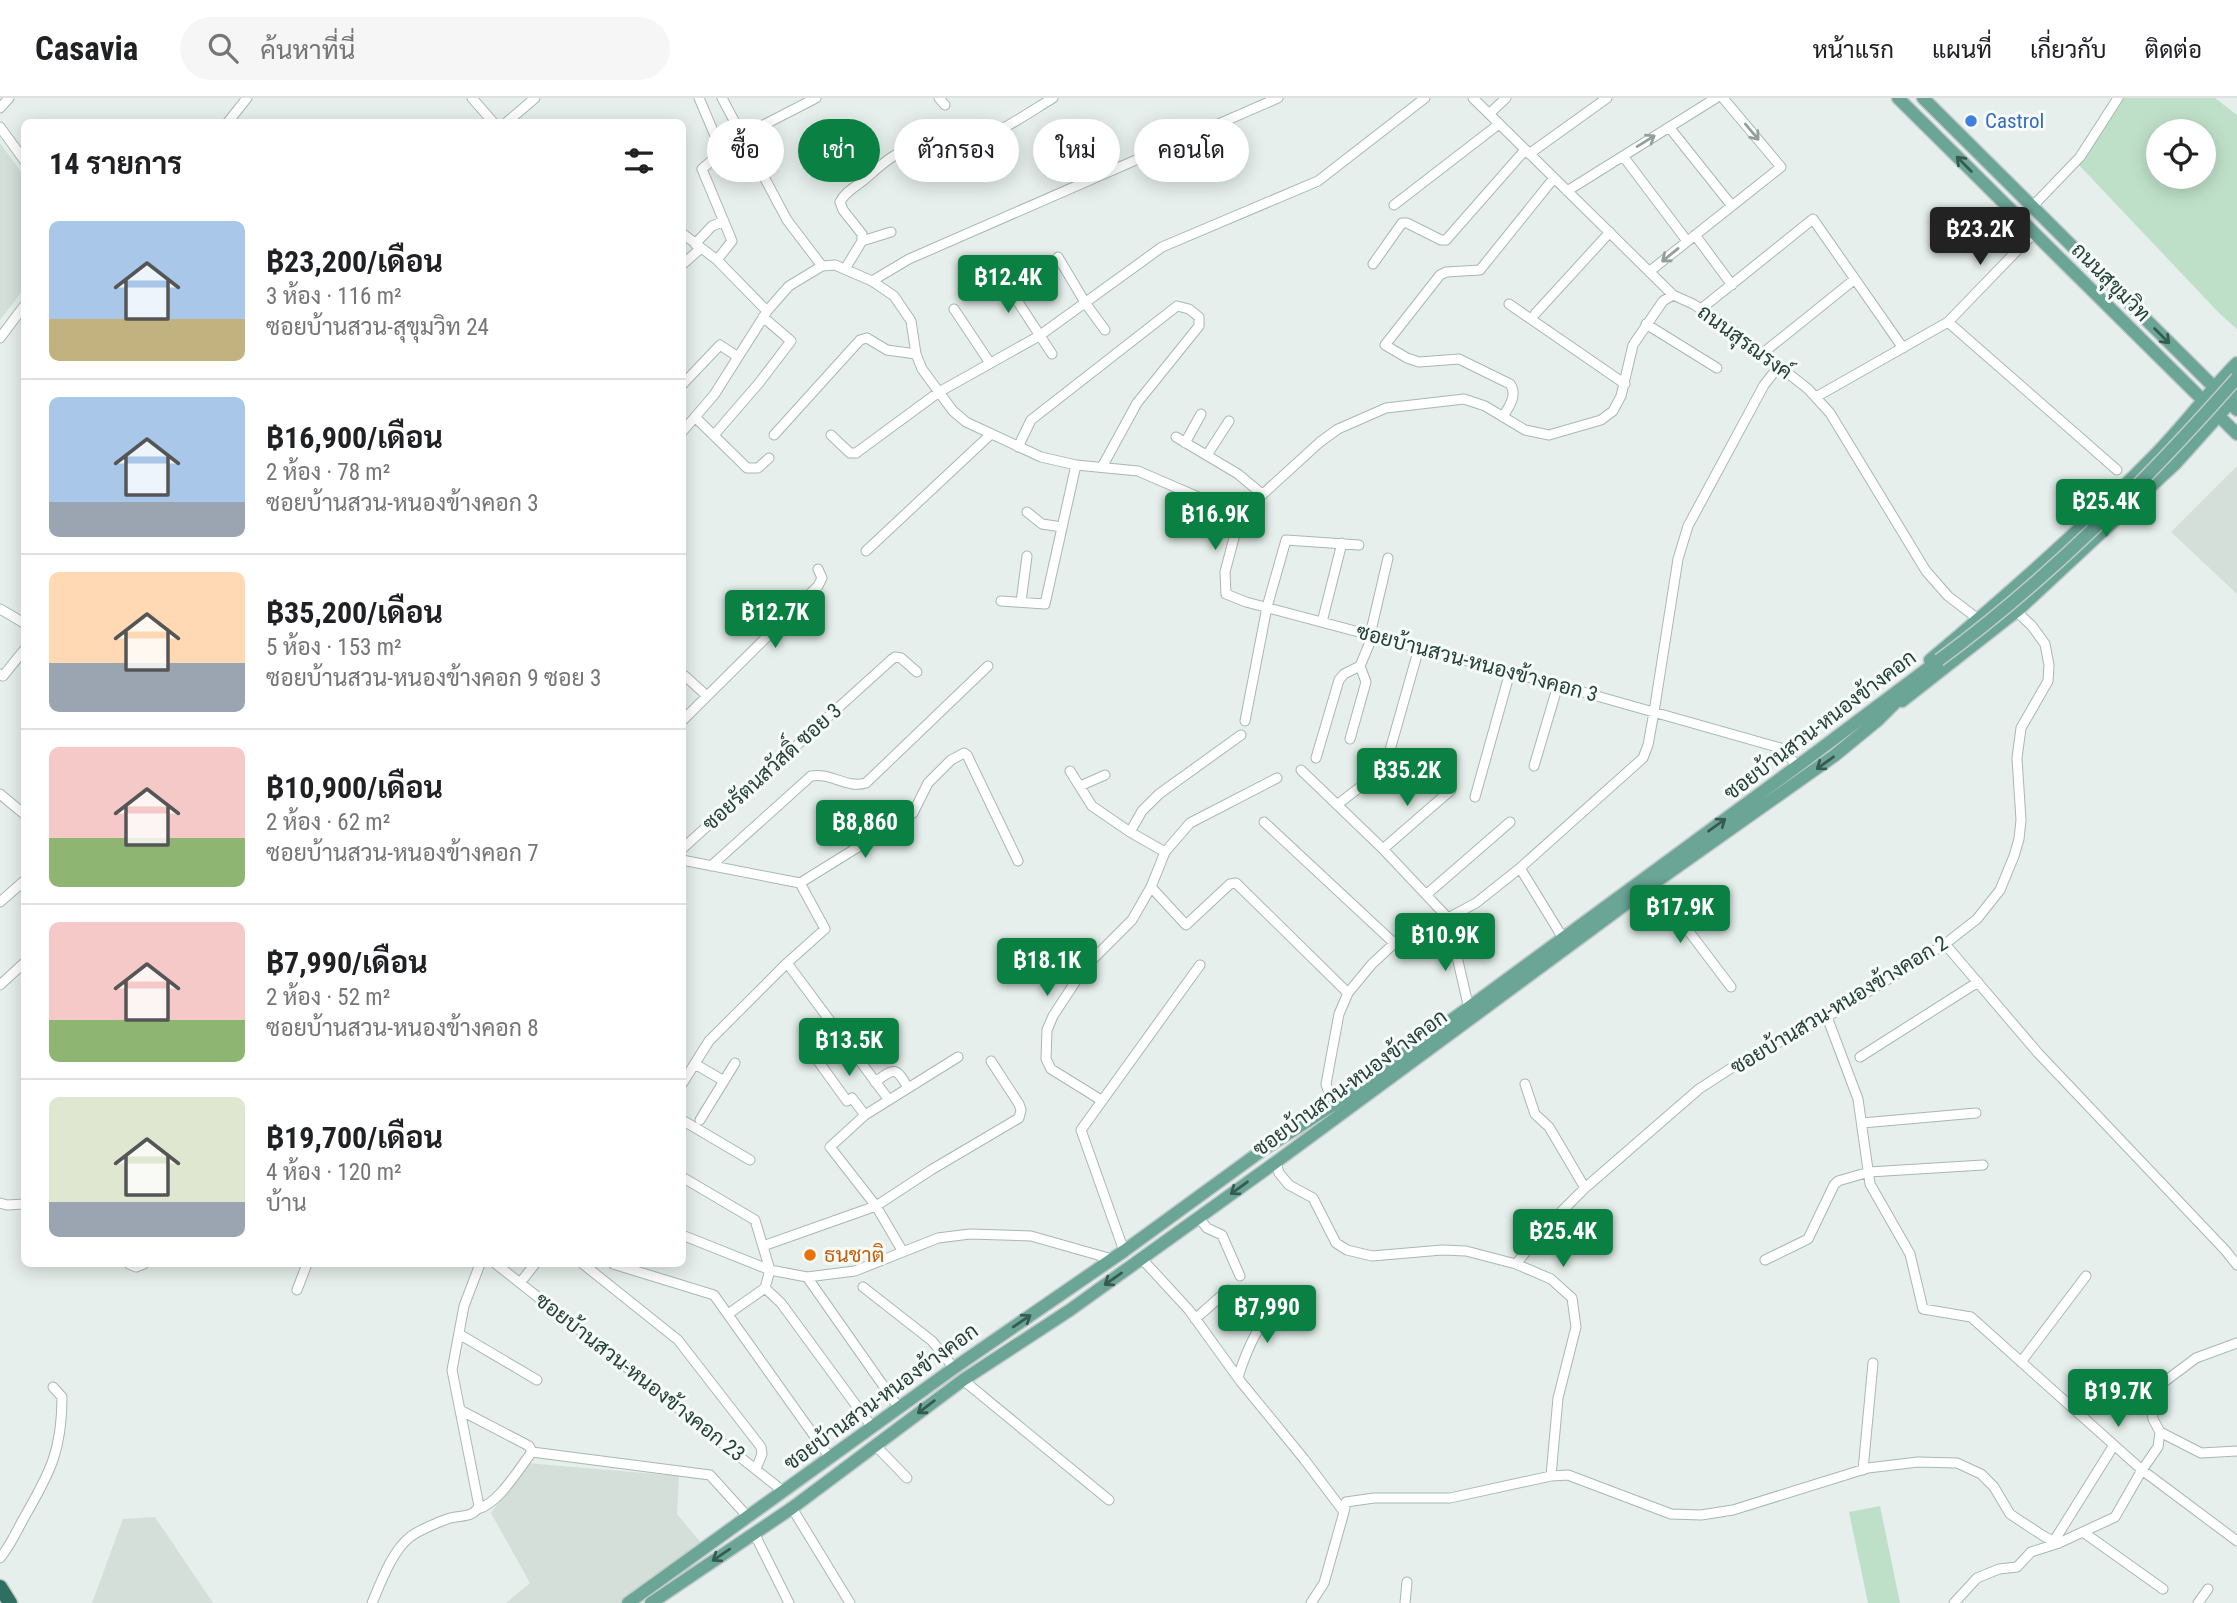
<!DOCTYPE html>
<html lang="th">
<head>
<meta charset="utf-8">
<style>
	body { margin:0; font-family:"Roboto Condensed",Sarabun,sans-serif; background:#f6f6f6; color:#202124; height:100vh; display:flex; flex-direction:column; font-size:26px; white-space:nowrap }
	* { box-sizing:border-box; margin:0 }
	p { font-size:23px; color:#757577 }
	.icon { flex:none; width:38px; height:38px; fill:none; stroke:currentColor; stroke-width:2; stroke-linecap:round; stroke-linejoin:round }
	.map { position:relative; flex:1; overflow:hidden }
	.drawer { position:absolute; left:21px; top:21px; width:665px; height:1148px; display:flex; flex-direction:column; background:#fff; border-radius:10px; box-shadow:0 4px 18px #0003 }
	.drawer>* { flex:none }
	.guide { position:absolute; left:707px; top:21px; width:665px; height:63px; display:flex; gap:14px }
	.controls { position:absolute; left:2146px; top:21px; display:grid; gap:14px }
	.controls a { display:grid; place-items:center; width:70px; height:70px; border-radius:50%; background:#fff; box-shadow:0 4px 18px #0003; font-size:35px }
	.price { position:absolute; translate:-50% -60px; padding:0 16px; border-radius:7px; background:#0b8043; color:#fff; font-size:23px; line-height:46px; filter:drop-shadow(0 2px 4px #0008) }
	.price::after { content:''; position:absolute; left:50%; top:42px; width:21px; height:16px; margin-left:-10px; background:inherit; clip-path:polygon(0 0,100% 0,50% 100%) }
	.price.current { background:#222; color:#fff }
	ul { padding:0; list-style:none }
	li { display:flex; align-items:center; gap:21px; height:175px; padding:0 28px }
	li+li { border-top:2px solid #e0e0e0 }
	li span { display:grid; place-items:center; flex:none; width:196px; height:140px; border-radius:10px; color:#555 }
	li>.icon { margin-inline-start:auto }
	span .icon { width:84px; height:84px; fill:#fffc; stroke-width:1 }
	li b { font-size:30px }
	h2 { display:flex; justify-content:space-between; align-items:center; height:84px; padding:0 28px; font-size:30px }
	.tag { padding:0 24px; border-radius:32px; background:#fff; box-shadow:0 4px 18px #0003; font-size:24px; line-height:63px }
	.tag.current { background:#0b8043; color:#fff }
	header { display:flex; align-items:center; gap:42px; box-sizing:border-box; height:98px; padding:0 35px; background:#fff; border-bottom:2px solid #e0e0e0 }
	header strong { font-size:33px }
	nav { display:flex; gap:38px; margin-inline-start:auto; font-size:24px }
	.search { width:490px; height:63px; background:#f6f6f6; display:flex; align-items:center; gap:18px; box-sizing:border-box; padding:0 24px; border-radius:38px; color:#757577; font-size:26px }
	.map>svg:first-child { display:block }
	.built { fill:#d4dfda }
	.green { fill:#bfe0c8; fill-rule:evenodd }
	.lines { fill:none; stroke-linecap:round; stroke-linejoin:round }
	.minor-casing { stroke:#a8b8b2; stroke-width:11 }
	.major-casing { stroke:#c2cac8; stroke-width:15 }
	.highway-casing { stroke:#c2cac8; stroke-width:17 }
	.minor { stroke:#fff; stroke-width:9 }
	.major { stroke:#6aa596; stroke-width:12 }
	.highway { stroke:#2f6f62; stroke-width:14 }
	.major-bridge-casing { stroke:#c2cac8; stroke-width:15; stroke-linecap:butt }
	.major-bridge { stroke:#6aa596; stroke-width:12 }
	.oneway { stroke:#92a09c }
	.oneway2 { stroke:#365b51 }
	.shop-dot { fill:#3f7fe0; stroke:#f7fbf9; stroke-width:2.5 }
	.food-dot { fill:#e8710a; stroke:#f7fbf9; stroke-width:2.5 }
	.labels { text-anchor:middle; stroke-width:6; stroke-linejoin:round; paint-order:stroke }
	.shop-label { font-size:21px; fill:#366cbe; stroke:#f7fbf9; text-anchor:start }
	.street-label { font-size:21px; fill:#24423a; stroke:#f7fbf9 }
	.food-label { font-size:21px; fill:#c56008; stroke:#f7fbf9; text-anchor:start }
</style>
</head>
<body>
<header>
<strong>Casavia</strong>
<div class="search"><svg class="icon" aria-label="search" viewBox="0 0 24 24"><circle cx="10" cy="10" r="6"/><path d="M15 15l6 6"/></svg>ค้นหาที่นี่</div>
<nav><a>หน้าแรก</a><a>แผนที่</a><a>เกี่ยวกับ</a><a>ติดต่อ</a></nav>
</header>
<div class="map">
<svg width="2237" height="1505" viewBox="0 0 2237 1505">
	<rect width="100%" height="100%" fill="#e6efeb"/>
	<!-- built -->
	<path class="built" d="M0,45L24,78V191L0,222Z
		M2237,368V496L2171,434Z
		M527,1365L679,1378L677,1416L702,1446L620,1505H506L530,1485L491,1415Z
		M155,1419L213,1505H92L123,1421Z"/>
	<!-- green -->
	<path class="green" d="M2121,0H2215L2237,17V231L2220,216L2077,65ZM2158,33H2203V79H2158Z
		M1880,1408L1900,1505H1868L1849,1414Z"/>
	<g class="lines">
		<defs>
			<path id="minor" d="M472,0L493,24
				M699,0L722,54L702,71L732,143L717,162
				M722,0L787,122L822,168
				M939,0L945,7
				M1473,0L1673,197L1693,206L1740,237L1808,291L1830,315L1926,473L1948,498L1978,521
				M0,10L9,0
				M1489,16L1506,0
				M228,24L247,0
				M507,24L535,0
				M0,29L24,62
				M1669,29L1732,108
				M742,38L816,0
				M1529,56L1607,0
				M1623,58L1687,143
				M1567,93L1716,0
				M1394,107L1499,26
				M2032,109L2080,59L2118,0
				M682,135L717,162L767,213L789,188L822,168L835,167L872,183L894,198L911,223L916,256L922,271L953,313L966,324L1041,359L1076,367L1138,373L1240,417
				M1695,137L1732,187
				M862,143L891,134
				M695,146L712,128L724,123
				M1058,159L1086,206L1105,232
				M1373,166L1402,125H1407L1441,142H1446L1525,52
				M682,167L701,150
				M845,171L862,143V136L843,112L840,104C845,94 855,89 864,82C882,66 899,49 924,48C939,47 953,53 967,47C998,36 1025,17 1053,0
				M1650,173L1781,69L1723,0
				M1003,181L1052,256
				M872,183L909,161L1278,0
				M1509,206L1625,286
				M954,211L990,265
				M1701,211L1813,121L1903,250
				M1535,216L1610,134
				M1948,224L2117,372
				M1646,226L1717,270
				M0,240L24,208
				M1763,255L1855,181
				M682,287L720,247L738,259
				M1816,299L1948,224L2034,135
				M695,319L747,370H758L769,360
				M1503,319C1509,308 1518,297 1510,286L1459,261L1419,264L1407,260L1385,247L1440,177L1446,174L1480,172L1554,80
				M682,334L714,297L766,215
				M714,337L759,285L791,243L763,219
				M774,337L860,242L867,240L887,252L916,256
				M831,337L850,355H856L939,294L1039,238L1162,149L1318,83L1425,0
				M1176,339L1238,376L1262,396
				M1185,345L1201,316
				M1018,349L1031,322L1177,208L1189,211L1199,219V228L1137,305L1102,369
				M1207,357L1229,323
				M1027,414L1042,426L1062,429
				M1240,417L1225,474L1226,496L1246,504L1558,587L1784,651L1797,669
				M1240,417L1320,344L1338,331L1386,310L1464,301L1485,308L1525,332L1549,337L1601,322L1613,313L1621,298L1633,247L1663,203L1673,197
				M866,453L990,337
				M1001,503L1045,506L1076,367
				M1021,504L1027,458
				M0,511L24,525
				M1322,524L1342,445
				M1370,537L1388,460
				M0,576L3,578L24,552
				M685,578L707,598
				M682,623L818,488L822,480L818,471
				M1245,623L1267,509L1286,442L1359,447
				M1350,641L1366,584L1360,568
				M1390,652L1419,550
				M1316,660L1339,582L1344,576L1360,568L1373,537
				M1534,668L1558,587
				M1301,672L1383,751L1448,820L1470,915
				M1070,673L1092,708L1130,734L1165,754
				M1277,680L1190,725L1165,754L1151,789L1186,827L1230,786L1236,785L1348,895
				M1080,688L1105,677
				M0,696L24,716
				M1475,699L1510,574
				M1338,706L1389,667
				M1264,724L1394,845
				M1130,734L1142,713L1159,696L1241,637
				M682,751L891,562L895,559L901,560L917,574
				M1383,751L1451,692
				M682,762L800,785L825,831L787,865L709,943L682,986
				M711,768L811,678C830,674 847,691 866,685L988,568
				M1520,770L1563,840
				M800,785L913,715L928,685L951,662L964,655L967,657L1018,763
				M1653,786L1731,889
				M1427,796L1510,724
				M0,804L24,783
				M1945,846L2038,955L2225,1152L2237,1167
				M787,865L889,1002
				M0,887L24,865
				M1827,919L1858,1001L1870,1086L1910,1156L1923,1211L1971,1219L2114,1347L2054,1443
				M813,956L847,1003L852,1000L865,1017
				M1860,959L1978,884
				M695,966L724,983
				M875,984C894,970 896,968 908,990
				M1525,986L1535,1016L1549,1029L1585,1090
				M1101,1002L1051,971L1046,961L1047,932L1053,918L1085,869L1132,822L1151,789
				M1333,1007L1326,986L1339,916L1348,895L1372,866L1400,840L1448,820L1476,805L1520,770L1643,660L1648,647L1654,614L1678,461L1688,428L1764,287L1779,268
				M682,1022L750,1062
				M700,1022L735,965
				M1862,1025L1976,1015
				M1276,1064L1279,1075L1289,1087L1313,1100L1336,1145L1347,1152L1372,1158L1442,1152L1466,1153L1516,1166L1551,1181L1572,1200L1576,1229L1558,1300L1551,1378
				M682,1079L755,1122L770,1172L765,1190L781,1205L872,1329
				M0,1105L7,1107L24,1106
				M1199,1120L1207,1130L1222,1137L1240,1178
				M682,1137L770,1172L807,1179L855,1173L938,1140L970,1136L1031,1138L1112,1161
				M763,1148L876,1108L931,1072L1019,1020L1021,1012L1019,1006L991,963
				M1124,1153L1081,1032L1200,867
				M903,1154L876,1108L830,1049L865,1017L958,959
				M1142,1161L1189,1212L1241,1284L1304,1361L1344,1414L1324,1485L1311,1505
				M1765,1162L1808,1141L1834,1087L1838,1083L1869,1074L1983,1067
				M129,1166L136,1169L144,1166
				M496,1166L783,1393
				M583,1166L678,1242L761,1349L762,1356L756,1371
				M613,1166L714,1197L830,1360
				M1516,1166L1546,1129L1585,1090L1699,991L1736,967L1827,919L1945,846L1977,821L2000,792L2014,758L2019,741L2021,722L2017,660L2021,630L2048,583L2049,567L2045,546L2032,528L2017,514
				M807,1179L899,1310
				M520,1185L535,1166
				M863,1189L932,1243L954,1270
				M297,1192L307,1166
				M728,1216L765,1190
				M1195,1221L1228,1192
				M459,1236L537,1282
				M2021,1264L2086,1178
				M1238,1279C1247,1251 1258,1226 1279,1204
				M963,1282L1109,1402
				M460,1312L529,1348L532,1354
				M2160,1334L2201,1355L2237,1353
				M875,1347L907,1380
				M2114,1347L2142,1372L2237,1443
				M532,1354L710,1377L748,1419
				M1863,1372L1873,1265
				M792,1410L850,1505
				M478,1411C499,1405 518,1372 532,1354
				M1344,1414L1346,1404L1374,1400H1450L1551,1378L1568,1377L1671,1416L1701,1417L1733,1412L1868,1370L1918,1364L1957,1365L1981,1376L1994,1389L2010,1416L2045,1439L2059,1445
				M2083,1434L2163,1491
				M754,1435L789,1505
				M0,1460C11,1447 17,1432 25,1418C51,1373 62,1351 62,1299L53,1289
				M372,1505C381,1484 392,1453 410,1439C417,1433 441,1423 450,1420C462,1417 473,1420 479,1408L452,1272L464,1208L480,1166
				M1405,1505L1407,1484
				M1954,1505L1977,1480L1999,1471L2017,1469L2031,1454L2059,1445L2115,1419L2142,1372L2158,1349L2160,1334L2153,1321L2151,1304L2164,1284L2196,1260L2237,1245
				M2198,1505L2208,1491"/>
			<path id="major" d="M1898,0L2237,336
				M1923,0L2237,312
				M1930,562C2005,499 2079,434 2148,364C2180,333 2206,296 2237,265
				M1902,603L2018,512L2176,365L2237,297
				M628,1505L954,1270L1124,1153L1264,1051L1333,1007L1468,910L1807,661L1939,562
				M651,1505L792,1410L963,1282L1070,1212L1276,1064L1653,786L1834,658L1878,622L1906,594"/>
			<path id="highway" d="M0,1489L10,1505"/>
		</defs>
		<!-- minor casing -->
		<use href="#minor" class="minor-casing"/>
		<!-- major casing -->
		<use href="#major" class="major-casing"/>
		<!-- highway casing -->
		<use href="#highway" class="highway-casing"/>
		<!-- minor -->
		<use href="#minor" class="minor"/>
		<!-- major -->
		<use href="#major" class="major"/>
		<!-- highway -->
		<use href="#highway" class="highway"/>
		<defs>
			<path id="major-bridge" d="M1939,562C2049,481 2147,382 2237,280"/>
		</defs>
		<!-- major-bridge casing -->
		<use href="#major-bridge" class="major-bridge-casing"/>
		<!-- major-bridge -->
		<use href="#major-bridge" class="major-bridge"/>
	</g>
	<!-- one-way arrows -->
	<defs><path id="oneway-shaft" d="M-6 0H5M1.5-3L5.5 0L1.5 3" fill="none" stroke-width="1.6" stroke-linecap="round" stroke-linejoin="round" transform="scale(1.75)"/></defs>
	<g class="oneway">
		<use href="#oneway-shaft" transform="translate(1752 34) rotate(50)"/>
		<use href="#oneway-shaft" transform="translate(1646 43) rotate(-32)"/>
		<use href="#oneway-shaft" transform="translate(1670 157) rotate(141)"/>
	</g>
	<g class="oneway2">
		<use href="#oneway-shaft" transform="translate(1964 66) rotate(-135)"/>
		<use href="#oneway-shaft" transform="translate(2162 238) rotate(45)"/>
		<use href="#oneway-shaft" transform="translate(1825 665) rotate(144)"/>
		<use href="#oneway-shaft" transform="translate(1717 727) rotate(-36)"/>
		<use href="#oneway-shaft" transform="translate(1239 1090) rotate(144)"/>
		<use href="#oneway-shaft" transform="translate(1113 1181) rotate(145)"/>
		<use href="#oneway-shaft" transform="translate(1022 1223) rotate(-34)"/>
		<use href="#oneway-shaft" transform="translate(926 1309) rotate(143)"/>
		<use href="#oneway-shaft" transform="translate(721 1457) rotate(146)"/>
	</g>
	<!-- markers -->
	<circle class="shop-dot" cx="1971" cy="23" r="7"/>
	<circle class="food-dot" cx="810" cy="1157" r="7"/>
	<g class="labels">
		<!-- shop labels -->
		<g class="shop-label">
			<text x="1985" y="30">Castrol</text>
		</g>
		<!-- street labels -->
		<g class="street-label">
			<text transform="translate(2111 184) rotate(45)" y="7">ถนนสุขุมวิท</text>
			<text transform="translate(1745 244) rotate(36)" y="7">ถนนสุรณรงค์</text>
			<text transform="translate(1477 565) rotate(15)" y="7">ซอยบ้านสวน-หนองข้างคอก 3</text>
			<text transform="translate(1820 627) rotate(-37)" y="7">ซอยบ้านสวน-หนองข้างคอก</text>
			<text transform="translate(772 669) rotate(-42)" y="7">ซอยรัตนสวัสดิ์ ซอย 3</text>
			<text transform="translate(1839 907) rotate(-31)" y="7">ซอยบ้านสวน-หนองข้างคอก 2</text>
			<text transform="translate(1350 985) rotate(-36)" y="7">ซอยบ้านสวน-หนองข้างคอก</text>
			<text transform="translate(640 1279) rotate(38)" y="7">ซอยบ้านสวน-หนองข้างคอก 23</text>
			<text transform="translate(881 1299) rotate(-36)" y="7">ซอยบ้านสวน-หนองข้างคอก</text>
		</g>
		<!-- food labels -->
		<g class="food-label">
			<text x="824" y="1164">ธนชาติ</text>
		</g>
	</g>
</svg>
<div class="controls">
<a><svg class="icon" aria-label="locate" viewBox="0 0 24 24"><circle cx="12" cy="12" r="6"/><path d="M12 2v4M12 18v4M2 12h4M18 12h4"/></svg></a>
</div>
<b class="price current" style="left:1980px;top:169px">฿23.2K</b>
<b class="price" style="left:1008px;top:217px">฿12.4K</b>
<b class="price" style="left:2106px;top:441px">฿25.4K</b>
<b class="price" style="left:1215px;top:454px">฿16.9K</b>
<b class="price" style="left:775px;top:552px">฿12.7K</b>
<b class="price" style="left:1407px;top:710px">฿35.2K</b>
<b class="price" style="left:865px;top:762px">฿8,860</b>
<b class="price" style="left:1680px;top:847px">฿17.9K</b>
<b class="price" style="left:1445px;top:875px">฿10.9K</b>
<b class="price" style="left:1047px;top:900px">฿18.1K</b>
<b class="price" style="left:849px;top:980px">฿13.5K</b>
<b class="price" style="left:1563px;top:1171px">฿25.4K</b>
<b class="price" style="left:1267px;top:1247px">฿7,990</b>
<b class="price" style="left:2118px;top:1331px">฿19.7K</b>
<div class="guide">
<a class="tag">ซื้อ</a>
<a class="tag current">เช่า</a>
<a class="tag">ตัวกรอง</a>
<a class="tag">ใหม่</a>
<a class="tag">คอนโด</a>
</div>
<section class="drawer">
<h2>14 รายการ<svg class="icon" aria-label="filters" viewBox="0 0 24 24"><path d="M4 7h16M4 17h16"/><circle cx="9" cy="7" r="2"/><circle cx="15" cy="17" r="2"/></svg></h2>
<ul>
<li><span style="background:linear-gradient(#a9c7e8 70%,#c2b280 0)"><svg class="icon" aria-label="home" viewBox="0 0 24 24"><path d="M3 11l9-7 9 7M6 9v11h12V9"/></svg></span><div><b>฿23,200/เดือน</b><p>3 ห้อง · 116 m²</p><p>ซอยบ้านสวน-สุขุมวิท 24</p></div></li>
<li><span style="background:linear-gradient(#a9c7e8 75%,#9aa5b1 0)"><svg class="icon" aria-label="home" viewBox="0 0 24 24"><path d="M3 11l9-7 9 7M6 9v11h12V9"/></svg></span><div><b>฿16,900/เดือน</b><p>2 ห้อง · 78 m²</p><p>ซอยบ้านสวน-หนองข้างคอก 3</p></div></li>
<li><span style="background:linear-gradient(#ffd9b3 65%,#9aa5b1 0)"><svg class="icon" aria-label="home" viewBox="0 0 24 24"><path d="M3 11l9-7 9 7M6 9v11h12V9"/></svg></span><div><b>฿35,200/เดือน</b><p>5 ห้อง · 153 m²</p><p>ซอยบ้านสวน-หนองข้างคอก 9 ซอย 3</p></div></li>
<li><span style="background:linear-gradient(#f6c9c9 65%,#8fb573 0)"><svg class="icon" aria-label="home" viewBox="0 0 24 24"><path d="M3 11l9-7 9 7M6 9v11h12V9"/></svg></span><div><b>฿10,900/เดือน</b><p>2 ห้อง · 62 m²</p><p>ซอยบ้านสวน-หนองข้างคอก 7</p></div></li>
<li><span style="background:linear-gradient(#f6c9c9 70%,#8fb573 0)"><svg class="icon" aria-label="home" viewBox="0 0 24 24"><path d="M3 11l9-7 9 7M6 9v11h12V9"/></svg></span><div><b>฿7,990/เดือน</b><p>2 ห้อง · 52 m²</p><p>ซอยบ้านสวน-หนองข้างคอก 8</p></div></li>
<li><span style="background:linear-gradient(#dfe7d0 75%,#9aa5b1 0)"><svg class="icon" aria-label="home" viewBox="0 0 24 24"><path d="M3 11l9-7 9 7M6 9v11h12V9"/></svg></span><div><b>฿19,700/เดือน</b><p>4 ห้อง · 120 m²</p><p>บ้าน</p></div></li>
</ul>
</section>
</div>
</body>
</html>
